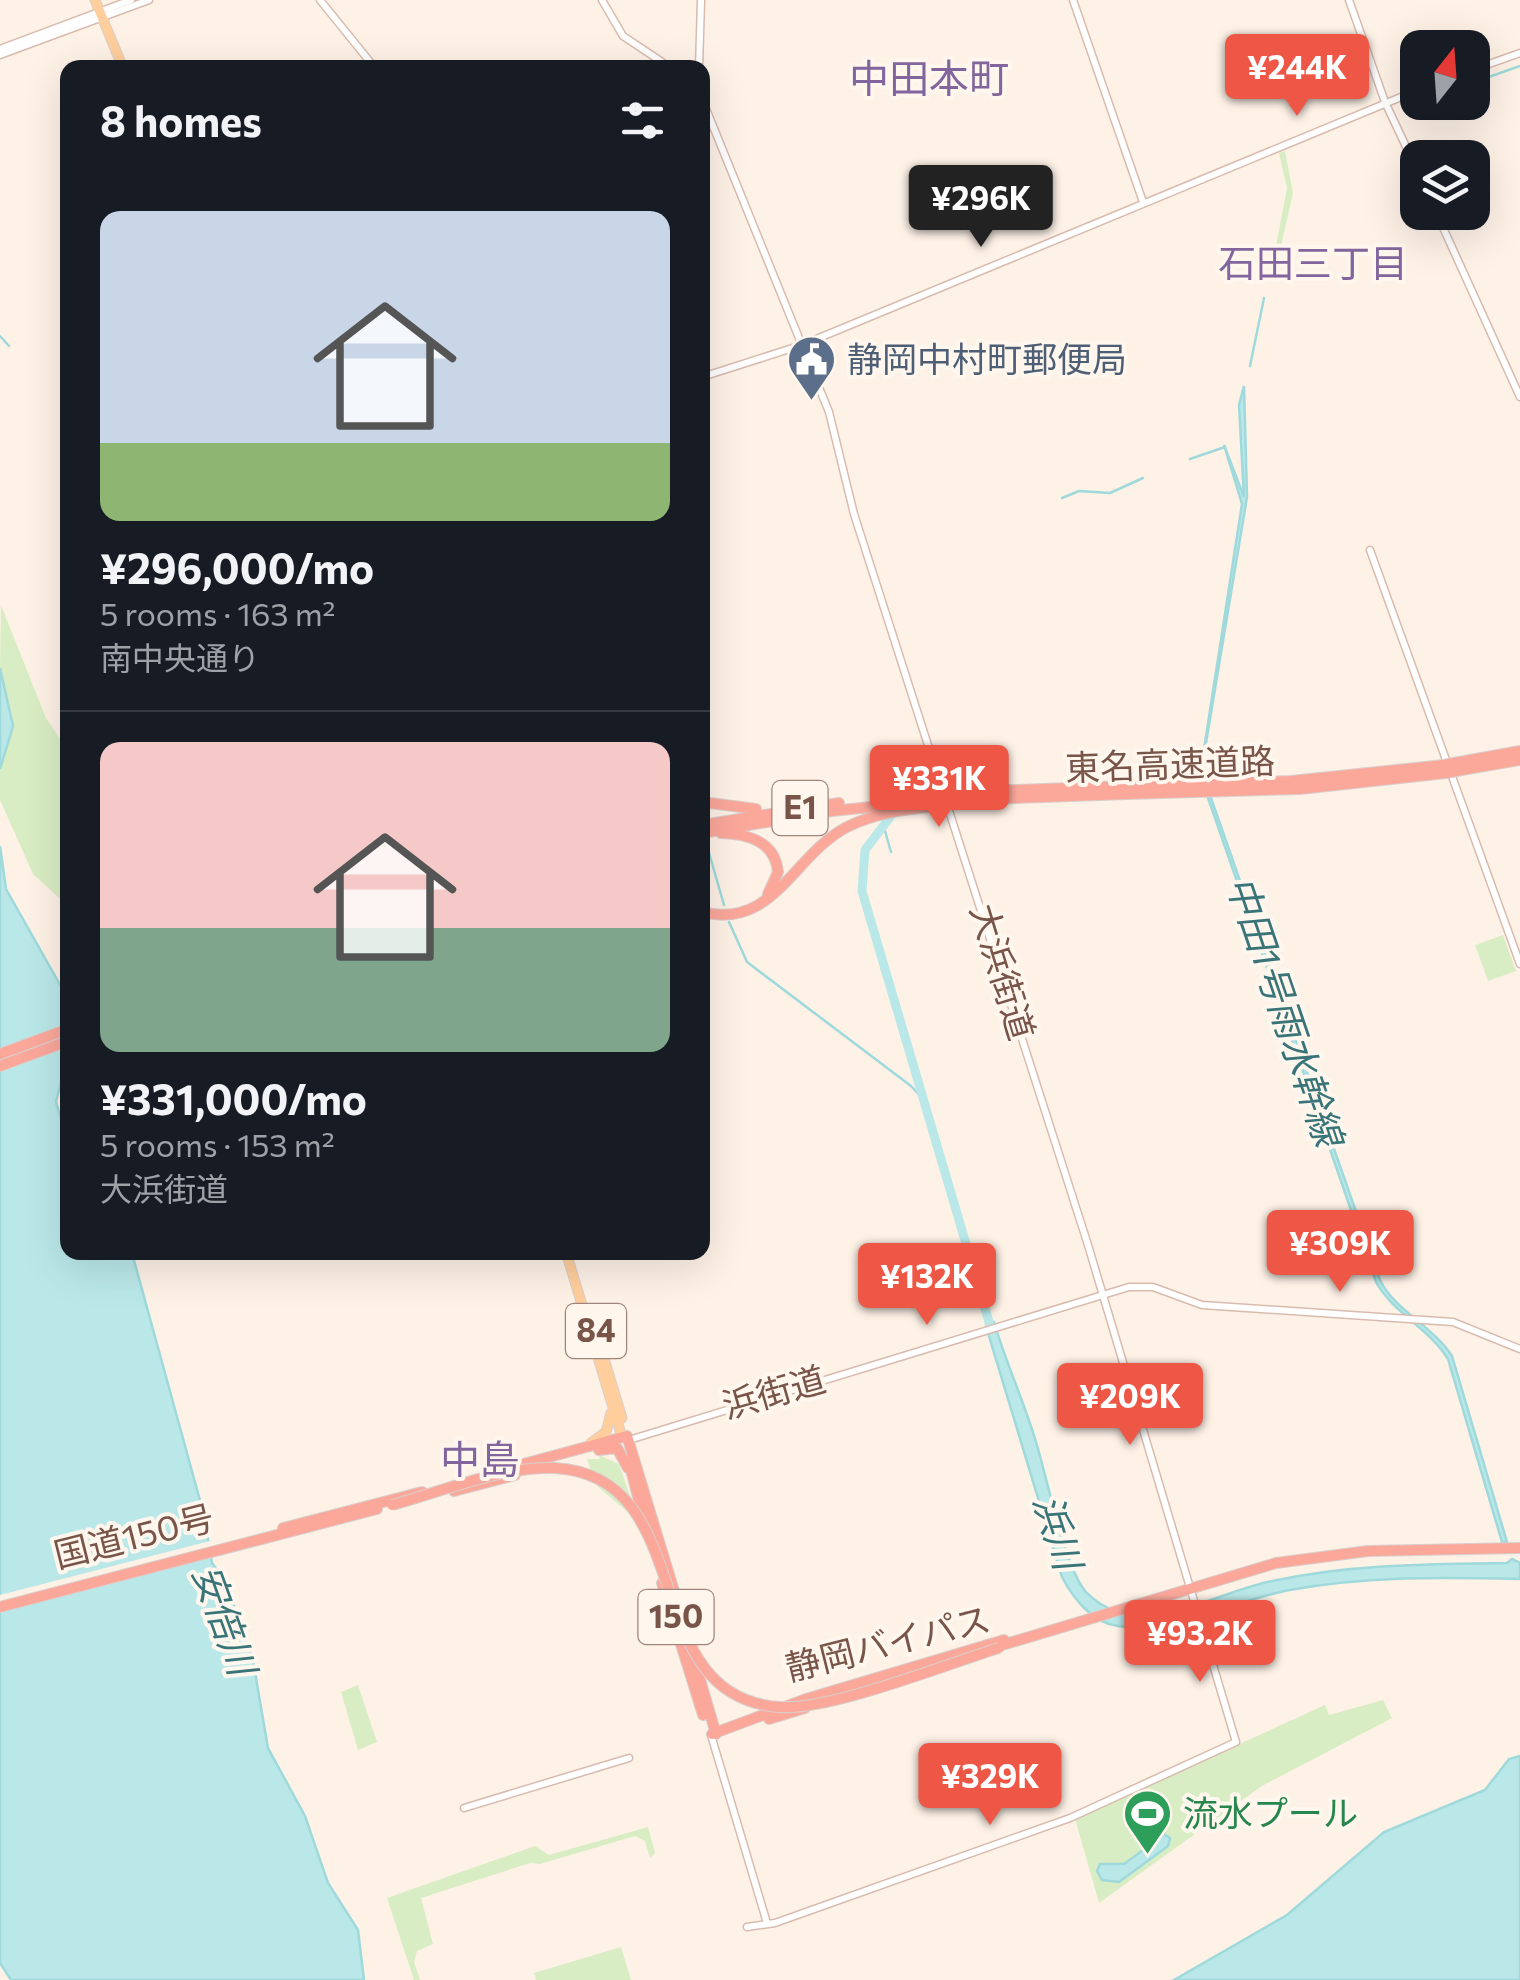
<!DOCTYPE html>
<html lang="en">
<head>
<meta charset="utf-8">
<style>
	body { margin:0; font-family:Commissioner,"Noto Sans JP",sans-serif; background:#242831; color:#f1f3f6; height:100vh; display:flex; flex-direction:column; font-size:38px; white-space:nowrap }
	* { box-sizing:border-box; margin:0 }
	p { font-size:32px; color:#9ea1a6 }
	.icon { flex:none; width:55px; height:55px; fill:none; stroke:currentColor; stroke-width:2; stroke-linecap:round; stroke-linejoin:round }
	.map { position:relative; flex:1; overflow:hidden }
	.side { position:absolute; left:60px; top:60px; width:650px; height:1200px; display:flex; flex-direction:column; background:#171b24; border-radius:20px; box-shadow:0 10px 40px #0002 }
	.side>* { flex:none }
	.needle { width:65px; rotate:17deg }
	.buttons { position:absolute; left:1400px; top:30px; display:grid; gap:20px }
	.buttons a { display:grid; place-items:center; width:90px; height:90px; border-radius:20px; background:#171b24; box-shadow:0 10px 40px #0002; font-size:50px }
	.price { position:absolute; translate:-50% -85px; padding:0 22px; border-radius:10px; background:#ee5746; color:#fff; font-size:32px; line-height:65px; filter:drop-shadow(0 2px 5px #0008) }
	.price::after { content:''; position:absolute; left:50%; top:60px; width:30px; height:22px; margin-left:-15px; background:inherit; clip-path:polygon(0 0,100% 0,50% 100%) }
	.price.active { background:#222; color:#fff }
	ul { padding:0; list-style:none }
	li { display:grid; align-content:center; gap:20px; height:530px; padding:0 40px }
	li+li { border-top:2px solid #363941 }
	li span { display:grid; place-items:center; height:310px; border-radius:20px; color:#555 }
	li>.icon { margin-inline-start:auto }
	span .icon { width:180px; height:180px; fill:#fffc; stroke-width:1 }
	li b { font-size:42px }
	h2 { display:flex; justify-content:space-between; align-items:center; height:120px; padding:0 40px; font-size:42px }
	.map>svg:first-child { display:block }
	.green { fill:#d9edc4 }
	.water { fill:#bae8e9; stroke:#9fd9db; stroke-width:2.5 }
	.pier { fill:#fef2e7 }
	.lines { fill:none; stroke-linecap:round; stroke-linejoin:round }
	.stream { stroke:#9fd9db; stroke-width:2.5 }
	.river { stroke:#bae8e9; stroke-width:9 }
	.secondary-casing { stroke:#d9bbae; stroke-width:9 }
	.primary-casing { stroke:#d9cfcc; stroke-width:11 }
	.highway-casing { stroke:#d9cfcc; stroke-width:12 }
	.secondary { stroke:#fff; stroke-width:6 }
	.primary { stroke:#ffce9c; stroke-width:9 }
	.highway { stroke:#fba89b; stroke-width:10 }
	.highway-bridge-casing { stroke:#d9cfcc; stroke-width:12; stroke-linecap:butt }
	.highway-bridge { stroke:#fba89b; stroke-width:10 }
	.labels { text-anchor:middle; stroke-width:8; stroke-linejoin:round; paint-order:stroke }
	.shield { fill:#fff6ee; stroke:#a1857a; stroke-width:2.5 }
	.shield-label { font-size:32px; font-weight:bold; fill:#795549 }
	.service-label { font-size:35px; fill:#4e5e75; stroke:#fff6ee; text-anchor:start }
	.street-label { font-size:35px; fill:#795549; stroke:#fff6ee }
	.leisure-label { font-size:35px; fill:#27864d; stroke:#fff6ee; text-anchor:start }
	.neighbourhood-label { font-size:38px; fill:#83659d; stroke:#fff6ee }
	.water-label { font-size:38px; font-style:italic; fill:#397578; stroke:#fff6ee }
	.quarter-label { font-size:40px; fill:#83659d; stroke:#fff6ee }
</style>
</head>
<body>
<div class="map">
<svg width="1520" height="1980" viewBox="0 0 1520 1980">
	<rect width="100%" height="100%" fill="#fef2e7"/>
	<!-- green -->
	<path class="green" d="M1285,151L1293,193L1280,251L1276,246L1287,188L1279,153Z
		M1,605L46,718L67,749V905L33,874L0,800V769L13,726L0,668Z
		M1503,935L1516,971L1488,981L1475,945Z
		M599,1455L619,1464L639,1522L596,1485L587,1459H600Z
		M358,1685L377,1742L358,1750L341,1692Z
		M1383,1700L1392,1718L1262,1786L1099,1903L1075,1819L1325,1705L1329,1715Z
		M648,1827L655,1853L650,1858L645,1841L635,1836L540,1864L530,1863L421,1898L433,1944L417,1951L414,1962L420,1980H414L387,1898L535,1846L549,1855Z
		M621,1947L631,1980H536L534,1973Z"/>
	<!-- water -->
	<path class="water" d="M1244,386L1247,497L1204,755V778L1380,1280C1395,1311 1433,1326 1452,1356L1507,1542H1502L1448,1359C1429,1328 1393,1313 1376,1282L1200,775L1242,504L1224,445L1244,497L1239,405Z
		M0,668L13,726L0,769Z
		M0,846L6,889L67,997V1058L56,1102L67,1139L68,1252L132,1253L204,1515L212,1563L232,1589L236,1623L252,1655L268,1748L305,1816L328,1883L358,1930L364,1980H11L0,1963Z
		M994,1322C1006,1363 1023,1399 1036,1442C1047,1477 1065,1569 1086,1592C1103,1610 1131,1619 1155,1616C1187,1612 1236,1588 1272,1581C1350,1564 1427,1564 1507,1563L1512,1559L1520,1563V1579C1442,1577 1367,1576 1290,1590C1234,1600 1175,1634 1118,1626C1092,1623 1073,1598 1062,1577L988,1333L986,1324Z
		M1520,1756V1980H1174L1287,1915L1384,1832L1485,1790L1509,1759Z
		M1159,1831L1170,1838L1168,1846L1119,1882L1102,1880L1097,1871L1100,1864H1124L1153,1843Z"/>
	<!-- pier -->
	<path class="pier" d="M214,1540L216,1556L0,1612V1595Z"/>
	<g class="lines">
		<!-- stream -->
		<path class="stream" d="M1472,83L1520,66
			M1411,105L1418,102
			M0,336L9,346
			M1250,366L1264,298
			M1190,459L1225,447
			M1062,498L1079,491L1110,493L1143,478
			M885,831L891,852
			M705,839L724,905
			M729,922L747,962L911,1086L925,1101"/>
		<!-- river -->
		<path class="river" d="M907,796L933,766
			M894,812L865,850L862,891L992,1332"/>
		<defs>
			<path id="secondary" d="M320,0L375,68
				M602,0L623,36L671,68
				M1073,0L1143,202
				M1349,0L1385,102L1418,172
				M0,49L131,0
				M0,55L149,0
				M699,68L701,0
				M1472,70L1520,53
				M702,99L829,412L854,514L1088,1245L1236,1742L1070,1818L775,1923L747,1927
				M1436,212L1520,397
				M702,377L802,345L1418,90
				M1370,550L1520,964
				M629,1440L1129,1287H1153L1202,1305L1453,1322L1520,1349
				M711,1735L767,1923
				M464,1808L629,1758"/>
			<path id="primary" d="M95,0L123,68
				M566,1252L622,1437
				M593,1322L622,1418
				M591,1443L606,1432L611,1413"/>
			<path id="highway" d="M1454,763L1520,751
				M1456,771L1520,760
				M1126,786L1291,781L1444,765
				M1128,794L1300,789L1446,773
				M891,797L935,793
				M702,802L756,809
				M702,825L839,803
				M702,833L832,811L920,802
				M721,833C748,834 775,841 778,872L768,894
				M702,912C774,930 793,855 847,827C875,813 906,809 937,806
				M0,1054L68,1029
				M0,1066L68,1041
				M599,1450L617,1448L628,1468
				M629,1462L646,1528
				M501,1470L627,1436L674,1591
				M454,1491L515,1475
				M283,1528L422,1492
				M662,1583L703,1715
				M0,1607L377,1509
				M690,1646L716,1734
				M999,1646L1276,1563L1368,1551L1520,1548
				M769,1719L805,1708
				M712,1734L806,1699L1004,1640"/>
		</defs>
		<!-- secondary casing -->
		<use href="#secondary" class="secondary-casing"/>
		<!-- primary casing -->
		<use href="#primary" class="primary-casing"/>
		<!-- highway casing -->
		<use href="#highway" class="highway-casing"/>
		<!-- secondary -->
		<use href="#secondary" class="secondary"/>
		<!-- primary -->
		<use href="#primary" class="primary"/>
		<!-- highway -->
		<use href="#highway" class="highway"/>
		<defs>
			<path id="highway-bridge" d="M1444,765L1454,763
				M1446,773L1456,771
				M935,793L1126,786
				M936,801L1128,794
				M392,1505C443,1491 502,1466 555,1468C702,1476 634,1698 780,1707C829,1711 947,1664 999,1648"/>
		</defs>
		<!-- highway-bridge casing -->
		<use href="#highway-bridge" class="highway-bridge-casing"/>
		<!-- highway-bridge -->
		<use href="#highway-bridge" class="highway-bridge"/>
	</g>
	<!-- icons -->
	<defs>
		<symbol id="civic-pin" viewBox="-11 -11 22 30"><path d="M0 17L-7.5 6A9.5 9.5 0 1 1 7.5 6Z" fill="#5c6f8a" stroke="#fff6ee"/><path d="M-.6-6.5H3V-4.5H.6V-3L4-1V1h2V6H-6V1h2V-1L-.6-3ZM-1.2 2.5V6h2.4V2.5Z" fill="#fff"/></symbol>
		<symbol id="stadium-pin" viewBox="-11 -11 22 30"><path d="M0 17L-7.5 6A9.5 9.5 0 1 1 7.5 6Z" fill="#2e9e5b" stroke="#fff6ee"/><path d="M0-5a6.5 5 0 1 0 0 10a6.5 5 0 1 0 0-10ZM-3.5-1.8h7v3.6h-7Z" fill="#fff"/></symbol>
	</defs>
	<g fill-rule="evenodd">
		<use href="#civic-pin" x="784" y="332" width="55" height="75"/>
		<use href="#stadium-pin" x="1120" y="1786" width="55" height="75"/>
	</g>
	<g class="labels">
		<!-- shield labels -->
		<g class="shield">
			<rect x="772.5" y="781" width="55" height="54" rx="8"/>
			<rect x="566" y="1304" width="60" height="54" rx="8"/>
			<rect x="638.5" y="1590" width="75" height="54" rx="8"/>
		</g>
		<g class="shield-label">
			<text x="800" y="819">E1</text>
			<text x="596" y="1342">84</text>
			<text x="676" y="1628">150</text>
		</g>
		<!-- service labels -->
		<g class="service-label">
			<text x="847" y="372">静岡中村町郵便局</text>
		</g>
		<!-- street labels -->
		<g class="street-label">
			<text transform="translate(1170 765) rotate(-2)" y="12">東名高速道路</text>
			<text transform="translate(1002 972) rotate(73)" y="12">大浜街道</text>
			<text transform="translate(774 1393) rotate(-16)" y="12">浜街道</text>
			<text transform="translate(134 1537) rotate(-14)" y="12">国道150号</text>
			<text transform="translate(888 1644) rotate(-14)" y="12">静岡バイパス</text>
		</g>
		<!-- leisure labels -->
		<g class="leisure-label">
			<text x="1183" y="1826">流水プール</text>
		</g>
		<!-- neighbourhood labels -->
		<g class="neighbourhood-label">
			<text x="1313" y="277">石田三丁目</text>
		</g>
		<!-- water labels -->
		<g class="water-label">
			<text transform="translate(1284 1011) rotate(71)" y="13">中田1号雨水幹線</text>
			<text transform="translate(1057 1532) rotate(72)" y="13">浜川</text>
			<text transform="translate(224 1620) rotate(70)" y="13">安倍川</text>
		</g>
		<!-- quarter labels -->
		<g class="quarter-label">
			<text x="929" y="93">中田本町</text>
			<text x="480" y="1474">中島</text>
		</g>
	</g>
</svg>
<div class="buttons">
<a><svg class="needle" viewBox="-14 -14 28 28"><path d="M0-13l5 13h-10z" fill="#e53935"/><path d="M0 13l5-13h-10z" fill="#9ea1a6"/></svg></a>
<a><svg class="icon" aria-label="layers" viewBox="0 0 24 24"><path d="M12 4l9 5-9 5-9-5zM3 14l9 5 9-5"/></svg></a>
</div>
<b class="price" style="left:1297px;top:119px">¥244K</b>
<b class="price active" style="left:981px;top:250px">¥296K</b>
<b class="price" style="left:939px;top:830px">¥331K</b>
<b class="price" style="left:1340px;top:1295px">¥309K</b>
<b class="price" style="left:927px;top:1328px">¥132K</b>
<b class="price" style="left:1130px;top:1448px">¥209K</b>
<b class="price" style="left:1200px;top:1685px">¥93.2K</b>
<b class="price" style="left:990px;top:1828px">¥329K</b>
<section class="side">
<h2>8 homes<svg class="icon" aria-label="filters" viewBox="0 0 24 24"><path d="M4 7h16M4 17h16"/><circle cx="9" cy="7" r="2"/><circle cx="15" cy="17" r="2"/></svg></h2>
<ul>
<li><span style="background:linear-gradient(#c9d6e8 75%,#8fb573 0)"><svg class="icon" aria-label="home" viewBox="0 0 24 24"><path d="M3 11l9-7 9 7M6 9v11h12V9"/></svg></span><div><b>¥296,000/mo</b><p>5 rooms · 163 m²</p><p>南中央通り</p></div></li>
<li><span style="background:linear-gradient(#f6c9c9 60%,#7fa58c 0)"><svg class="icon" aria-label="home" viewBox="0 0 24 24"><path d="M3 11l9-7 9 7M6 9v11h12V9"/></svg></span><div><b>¥331,000/mo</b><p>5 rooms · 153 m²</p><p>大浜街道</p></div></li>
</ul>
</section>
</div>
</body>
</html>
